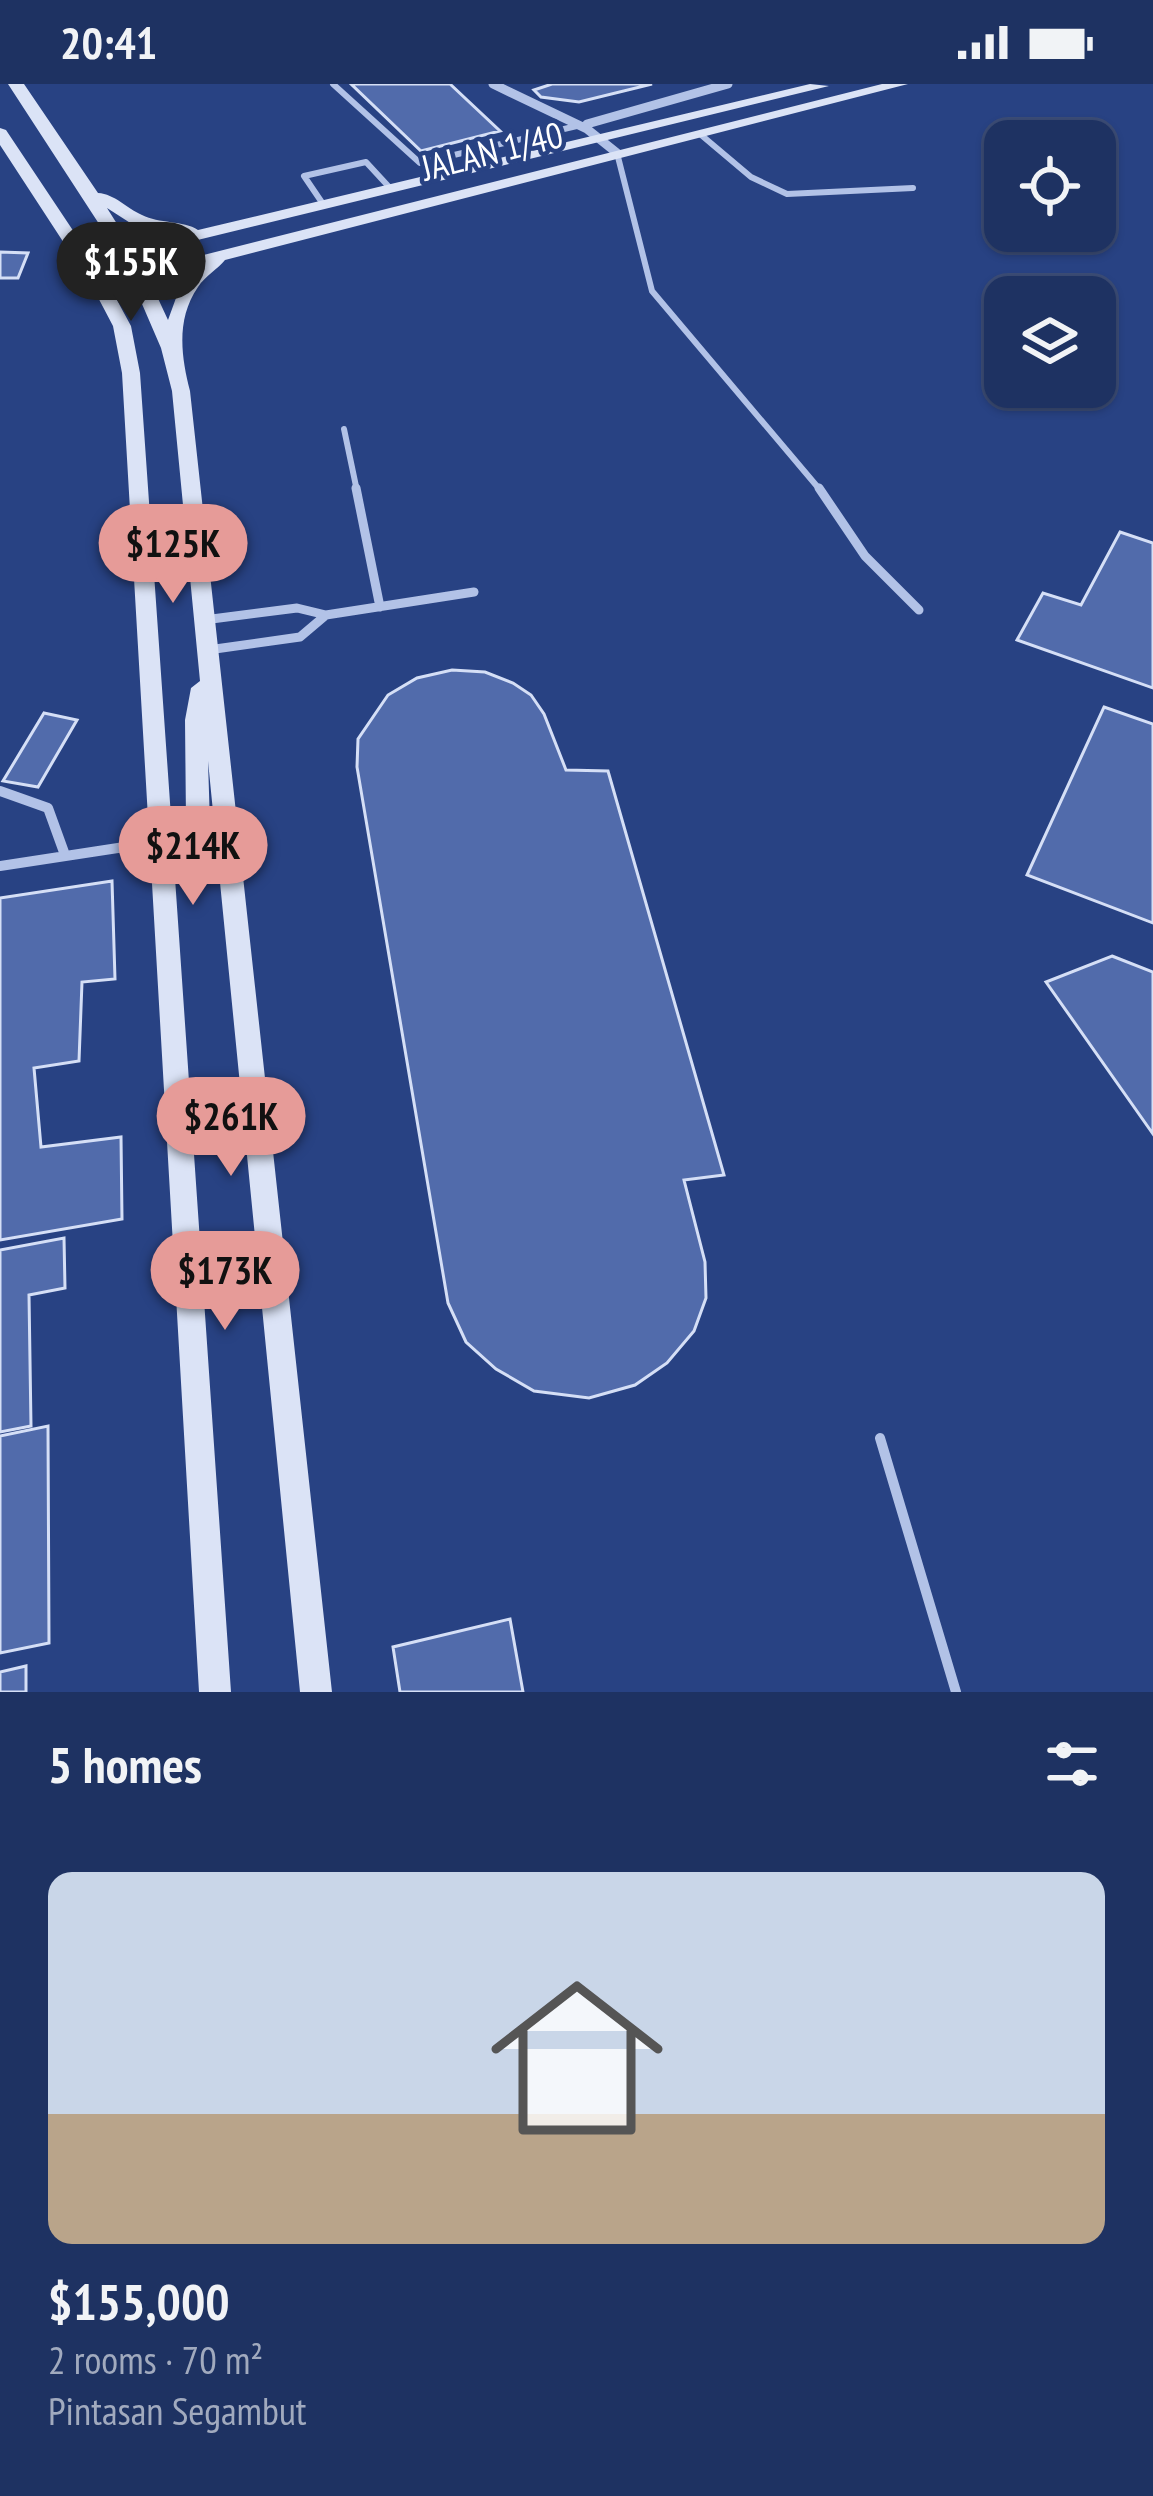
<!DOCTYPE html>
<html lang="en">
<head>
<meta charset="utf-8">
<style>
	body { margin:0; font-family:"PT Sans Narrow",sans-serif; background:#2b3e6b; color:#f1f3f6; height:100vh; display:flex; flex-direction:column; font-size:45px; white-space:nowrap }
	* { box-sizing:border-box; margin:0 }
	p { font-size:39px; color:#a1aabe }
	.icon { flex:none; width:66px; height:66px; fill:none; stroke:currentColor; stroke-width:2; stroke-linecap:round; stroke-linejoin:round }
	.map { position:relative; height:1608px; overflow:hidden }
	.sheet { display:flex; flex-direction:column; background:#1e3262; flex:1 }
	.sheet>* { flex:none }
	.controls { position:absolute; left:984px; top:36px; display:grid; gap:24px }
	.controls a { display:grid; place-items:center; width:132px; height:132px; border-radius:24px; background:#1e3262; box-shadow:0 3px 9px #0004,0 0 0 3px #3c4d77; font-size:60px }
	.price { position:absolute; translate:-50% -102px; padding:0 27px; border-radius:42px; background:#e69b98; color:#111; font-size:39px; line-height:78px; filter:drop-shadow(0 3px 6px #0008) }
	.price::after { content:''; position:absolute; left:50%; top:72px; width:36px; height:27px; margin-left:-18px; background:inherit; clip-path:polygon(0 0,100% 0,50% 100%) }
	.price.current { background:#222; color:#fff }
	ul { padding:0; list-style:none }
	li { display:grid; align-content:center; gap:24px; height:636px; padding:0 48px }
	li+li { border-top:3px solid #3c4d77 }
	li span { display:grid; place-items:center; height:372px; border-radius:24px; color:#555 }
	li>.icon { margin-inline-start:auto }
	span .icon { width:216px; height:216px; fill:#fffc; stroke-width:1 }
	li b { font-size:51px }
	h2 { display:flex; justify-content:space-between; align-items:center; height:144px; padding:0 48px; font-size:51px }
	.status { display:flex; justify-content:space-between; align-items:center; height:84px; padding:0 60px; background:#1e3262; direction:ltr }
	.status svg { height:33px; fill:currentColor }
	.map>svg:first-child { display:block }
	.building { fill:#516bab; stroke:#d5dff6; stroke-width:3 }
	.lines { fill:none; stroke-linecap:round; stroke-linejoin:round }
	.lane-far2 { stroke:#b2c2e7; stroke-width:6 }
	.lane-far1 { stroke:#b2c2e7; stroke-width:9 }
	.lane { stroke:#b2c2e7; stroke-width:10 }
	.street-far1 { stroke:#b2c2e7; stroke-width:9 }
	.street { stroke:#b2c2e7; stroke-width:10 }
	.secondary { fill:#dbe3f6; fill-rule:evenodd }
	.labels { text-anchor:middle; stroke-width:9; stroke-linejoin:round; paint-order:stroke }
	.far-street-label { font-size:36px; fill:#fff; stroke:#284283 }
</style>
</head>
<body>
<div class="status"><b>20:41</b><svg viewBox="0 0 49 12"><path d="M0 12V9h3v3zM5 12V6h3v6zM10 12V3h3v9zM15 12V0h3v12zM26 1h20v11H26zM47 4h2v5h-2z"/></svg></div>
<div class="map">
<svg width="1153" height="1608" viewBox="0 0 1153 1608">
	<rect width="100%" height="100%" fill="#284283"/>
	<!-- building -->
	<path class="building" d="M351,0H450L500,47L421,67Z
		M652,0L579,18L541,13L534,6L552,0Z
		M0,168L28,169L18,194H0Z
		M1120,448L1153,459V604L1017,556L1043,509L1081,521Z
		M452,586L485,588L513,599L531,611L544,630L566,686L608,687L724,1091L684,1096L705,1178L706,1214L694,1247L667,1279L635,1301L589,1314L534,1307L496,1285L466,1258L448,1219L357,683L358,655L388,611L417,594Z
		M1104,623L1153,640V839L1027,791Z
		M44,629L77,636L38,703L3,697Z
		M112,797L115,895L82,898L79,977L34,984L41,1063L121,1053L122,1135L0,1156V814Z
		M1112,872L1153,888V1050L1046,898Z
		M64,1154L65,1204L29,1211L31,1342L0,1348V1166Z
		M48,1342L49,1559L0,1569V1352Z
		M510,1535L523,1608H400L393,1563Z
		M26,1582V1608H0V1588Z"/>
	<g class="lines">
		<!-- lane-far2 -->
		<path class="lane-far2" d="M333,0L420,79L581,41
			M700,50L751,93L787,110L913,104
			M617,69L652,207L821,407
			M323,120L304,92L366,78L390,104
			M344,345L357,407"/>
		<!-- lane-far1 -->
		<path class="lane-far1" d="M356,404L380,523
			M819,404L865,472L919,526
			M204,536L297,524L326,531L474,508
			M208,566L300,553L326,531"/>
		<!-- lane -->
		<path class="lane" d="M880,1354L956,1608"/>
		<!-- street-far1 -->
		<path class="street-far1" d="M493,0L587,45L617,69
			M587,40L728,0"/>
		<!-- street -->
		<path class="street" d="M0,707L48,724L65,771
			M0,782L157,758"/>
		<!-- secondary -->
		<path class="secondary" d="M8,0H24L98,109C115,110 126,124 142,131C159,140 183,136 198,146L810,0L829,2L136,171L144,186L882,0H908L225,176C218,185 205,192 198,203C176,235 181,272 190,307L332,1608H300L208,677L210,740L191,760L173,765L231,1608H199L150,765L145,758L149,751L122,289L113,242L92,202L0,61V44L6,46L90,172L116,166ZM107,124L135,142L183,150L131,162ZM121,175L129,190L105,196L96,181ZM197,183L180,203L168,236L149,195ZM133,199L161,264L172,307L200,597L191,604L185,636L186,737L172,747L140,289L131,242L111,205Z"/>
	</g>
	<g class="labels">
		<!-- far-street labels -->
		<g class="far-street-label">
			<text transform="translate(492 67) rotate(-14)" y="13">JALAN 1/40</text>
		</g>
	</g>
</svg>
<div class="controls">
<a><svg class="icon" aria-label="locate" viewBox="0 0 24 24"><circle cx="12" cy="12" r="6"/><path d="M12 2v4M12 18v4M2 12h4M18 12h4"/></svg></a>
<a><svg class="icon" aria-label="layers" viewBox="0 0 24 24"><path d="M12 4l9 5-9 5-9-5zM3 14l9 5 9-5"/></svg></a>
</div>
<b class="price current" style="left:131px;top:240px">$155K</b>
<b class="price" style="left:173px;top:522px">$125K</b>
<b class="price" style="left:193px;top:824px">$214K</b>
<b class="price" style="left:231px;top:1095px">$261K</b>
<b class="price" style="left:225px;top:1249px">$173K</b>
</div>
<section class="sheet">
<h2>5 homes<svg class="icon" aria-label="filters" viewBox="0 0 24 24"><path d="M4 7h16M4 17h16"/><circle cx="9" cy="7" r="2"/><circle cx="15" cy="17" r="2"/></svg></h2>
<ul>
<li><span style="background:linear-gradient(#c9d6e8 65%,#b9a48a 0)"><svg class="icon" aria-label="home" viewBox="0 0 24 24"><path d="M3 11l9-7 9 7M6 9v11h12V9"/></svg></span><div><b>$155,000</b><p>2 rooms · 70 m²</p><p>Pintasan Segambut</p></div></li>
</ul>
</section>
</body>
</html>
